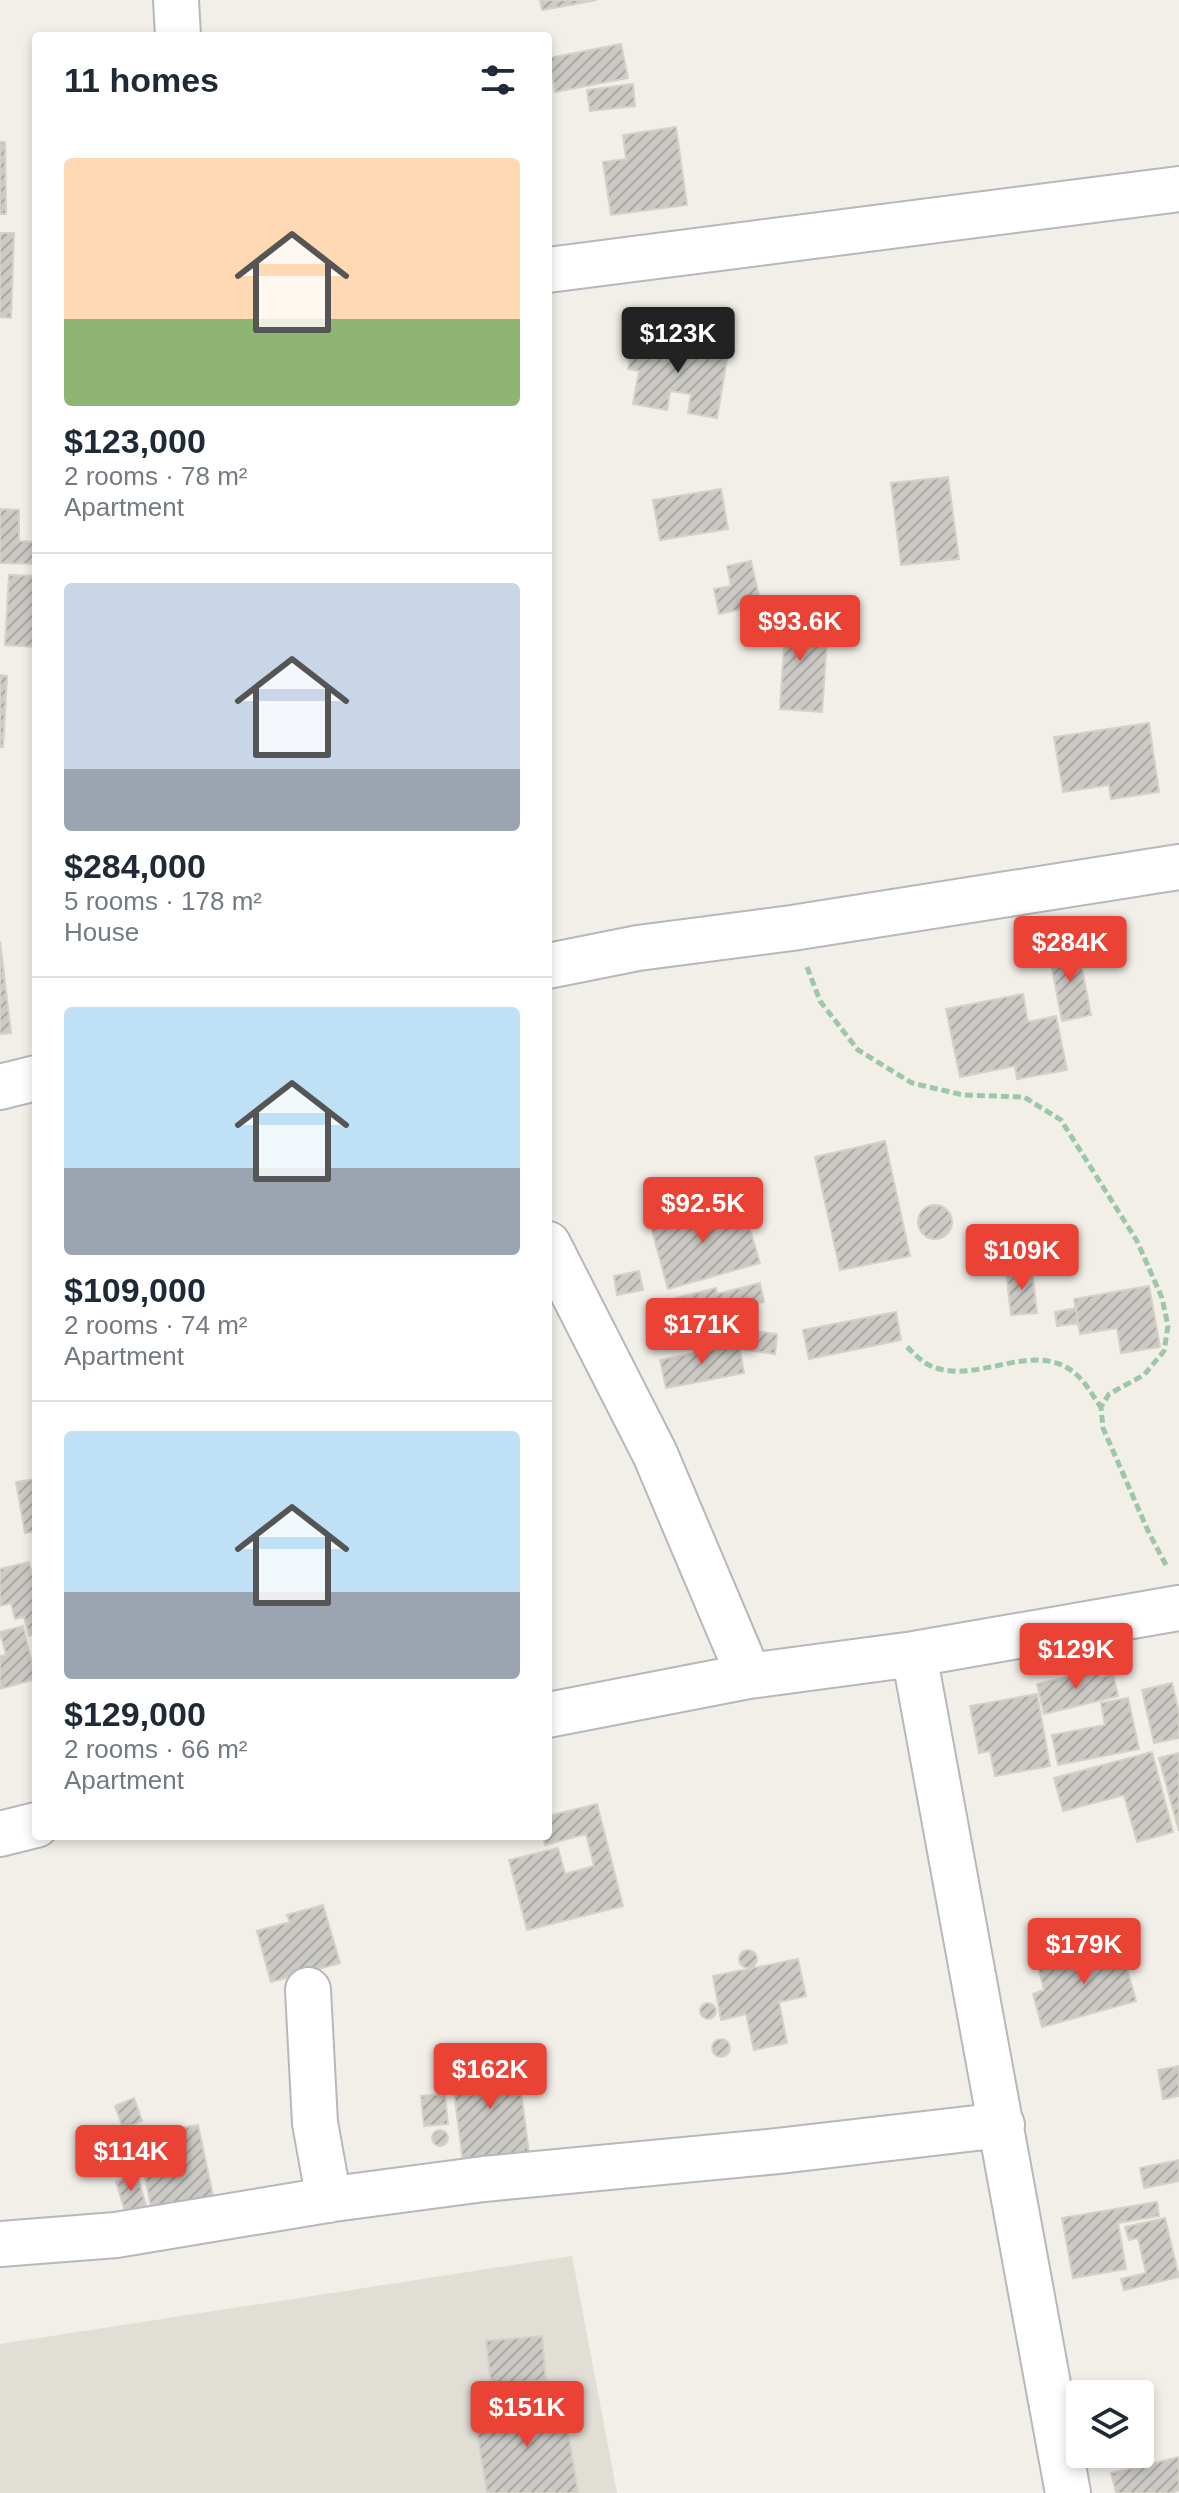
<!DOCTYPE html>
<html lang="en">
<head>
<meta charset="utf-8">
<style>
	body { margin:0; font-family:Helvetica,sans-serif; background:#f2f2f3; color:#1f2937; height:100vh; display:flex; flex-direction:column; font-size:30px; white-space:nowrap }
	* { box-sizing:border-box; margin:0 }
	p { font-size:26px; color:#747a83 }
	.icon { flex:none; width:44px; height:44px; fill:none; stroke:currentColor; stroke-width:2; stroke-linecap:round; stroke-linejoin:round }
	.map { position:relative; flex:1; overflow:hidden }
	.drawer { position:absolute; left:32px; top:32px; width:520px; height:1808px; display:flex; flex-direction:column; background:#fff; border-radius:8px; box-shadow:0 4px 12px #0003 }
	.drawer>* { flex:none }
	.controls { position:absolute; left:1066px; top:2380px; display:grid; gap:16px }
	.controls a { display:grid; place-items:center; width:88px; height:88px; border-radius:8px; background:#fff; box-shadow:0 4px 12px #0003; font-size:40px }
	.price { position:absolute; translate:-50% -68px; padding:0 18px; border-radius:8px; background:#ea4335; color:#fff; font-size:26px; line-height:52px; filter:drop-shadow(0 2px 4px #0008) }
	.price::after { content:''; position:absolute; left:50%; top:48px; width:24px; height:18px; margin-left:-12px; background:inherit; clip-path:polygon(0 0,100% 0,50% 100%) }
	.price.selected { background:#222; color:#fff }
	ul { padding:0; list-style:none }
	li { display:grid; align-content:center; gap:16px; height:424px; padding:0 32px }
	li+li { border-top:2px solid #e0e1e3 }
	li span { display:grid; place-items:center; height:248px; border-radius:8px; color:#555 }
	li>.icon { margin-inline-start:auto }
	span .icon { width:144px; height:144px; fill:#fffc; stroke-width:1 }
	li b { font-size:34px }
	h2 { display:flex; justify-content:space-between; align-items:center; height:96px; padding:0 32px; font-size:34px }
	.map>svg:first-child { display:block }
	.education { fill:#e1ded6 }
	.building { fill:url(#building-hatch); stroke:#d6d1c6; stroke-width:2 }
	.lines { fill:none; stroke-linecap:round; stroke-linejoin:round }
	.street-casing { stroke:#b5b8bc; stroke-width:48 }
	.path { stroke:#9cc7a9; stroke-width:5; stroke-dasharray:8 4; stroke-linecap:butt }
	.street { stroke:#fff; stroke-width:44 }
</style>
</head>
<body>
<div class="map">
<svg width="1179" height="2493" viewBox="0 0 1179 2493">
	<defs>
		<pattern id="building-hatch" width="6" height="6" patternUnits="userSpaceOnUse" patternTransform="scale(2)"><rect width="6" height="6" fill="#cccac5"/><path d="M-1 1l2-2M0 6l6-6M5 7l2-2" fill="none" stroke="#a9a8a4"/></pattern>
	</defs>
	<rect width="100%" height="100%" fill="#f1efe8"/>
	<!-- education -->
	<path class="education" d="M572,2256L617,2493H0V2344Z"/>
	<!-- building -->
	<path class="building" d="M540,0H597L542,10Z
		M621,44L628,78L555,92L549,58Z
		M633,84L635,106L590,111L587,90Z
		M676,127L687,205L611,215L603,162L626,159L623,135Z
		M0,142H5L6,214H0Z
		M0,233H14L11,318L0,317Z
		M634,336L728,353L717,418L688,413L691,394L670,391L667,410L633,404L639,371L628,369Z
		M948,477L959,559L901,565L891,483Z
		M721,489L728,529L660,540L653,500Z
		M0,509L19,510V541L36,542V564L0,563Z
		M751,561L761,605L719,614L714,589L731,586L727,566Z
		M9,575L36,576V647L5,645Z
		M762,621L828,625L822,712L780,709L784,646L760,645Z
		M0,675L7,676L3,747H0Z
		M1149,723L1159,792L1111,799L1109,785L1063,792L1054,737Z
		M0,941L11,1033L0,1034Z
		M1078,948L1091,1015L1062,1021L1049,953Z
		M1023,994L1028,1022L1056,1016L1067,1070L1017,1079L1015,1066L960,1077L946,1009Z
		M885,1141L910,1256L840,1270L815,1157Z
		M918 1222a17 17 0 1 1 34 0a17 17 0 1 1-34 0Z
		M743,1206L760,1263L668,1289L649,1220L697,1207L700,1217Z
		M1032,1269L1037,1313L1011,1315L1006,1271Z
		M639,1271L643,1290L617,1295L614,1276Z
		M760,1283L764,1302L683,1324L676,1298L716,1288L717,1294Z
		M1149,1286L1160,1347L1121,1353L1117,1328L1080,1334L1074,1299Z
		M1076,1308L1078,1323L1057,1326L1055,1312Z
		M896,1312L901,1340L809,1359L803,1330Z
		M748,1330L777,1334L775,1354L746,1350Z
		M739,1344L744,1373L666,1388L660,1360Z
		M36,1479V1531L25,1533L16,1482Z
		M29,1562L36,1588V1634L29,1636L24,1617L15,1619L11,1603L0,1606V1569Z
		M23,1626L36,1679L0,1689V1656L6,1655L0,1632Z
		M1098,1670L1100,1678L1113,1674L1118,1696L1044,1714L1037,1684Z
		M1172,1683L1179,1713V1738L1154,1743L1142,1690Z
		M1037,1694L1050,1766L995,1776L990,1751L979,1753L970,1706Z
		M1128,1698L1139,1749L1058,1765L1052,1735L1105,1725L1101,1703Z
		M1152,1752L1173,1832L1137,1842L1124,1795L1063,1811L1054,1778Z
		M1179,1753V1831L1159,1758Z
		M597,1804L623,1906L527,1930L509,1860L558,1848L565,1874L594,1866L586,1834L545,1845L543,1836H548V1816Z
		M323,1905L340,1963L271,1982L257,1931L290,1922L287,1915Z
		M1120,1944L1136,2001L1042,2027L1033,1994L1044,1990L1038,1967Z
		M739 1959a9 9 0 1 1 18 0a9 9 0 1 1-18 0Z
		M798,1959L806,1996L779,2002L787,2043L754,2050L746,2014L721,2020L713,1976Z
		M700 2011a8 8 0 1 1 16 0a8 8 0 1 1-16 0Z
		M712 2048a9 9 0 1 1 18 0a9 9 0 1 1-18 0Z
		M517,2060L529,2154L463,2162L451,2068Z
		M1179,2066V2096L1163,2099L1158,2070Z
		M445,2094L448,2124L424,2126L421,2096Z
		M134,2098L142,2121L123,2128L115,2106Z
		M198,2125L215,2205L153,2217L137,2136Z
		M432 2138a8 8 0 1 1 16 0a8 8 0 1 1-16 0Z
		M1179,2160V2181L1144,2188L1140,2168Z
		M137,2175L146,2205L125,2211L116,2182Z
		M1157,2202L1159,2216L1118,2223L1126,2269L1073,2278L1062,2218Z
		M1165,2218L1179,2277L1124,2290L1121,2279L1146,2273L1138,2238L1129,2240L1125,2227Z
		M542,2336L546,2380L491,2384L486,2341Z
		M563,2399L578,2493H487L474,2413Z
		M1179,2457V2490L1172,2493H1116L1111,2473Z"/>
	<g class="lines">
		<defs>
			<path id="street" d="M176,0L178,36
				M548,270L1179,189
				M548,966L638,948L792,928L1179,867
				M0,1087L36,1078
				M548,1244L655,1454L749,1676
				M914,1654L1068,2493
				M548,1715L749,1676L914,1654L1179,1608
				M0,1834L36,1825
				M308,1990L315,2123L329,2200
				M0,2244L116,2235L333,2199L484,2179L778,2151L1002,2125"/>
		</defs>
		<!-- street casing -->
		<use href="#street" class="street-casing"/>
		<!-- path -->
		<path class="path" d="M807,967L820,1001L858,1050L912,1083L963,1095L1024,1097L1061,1120L1137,1241L1162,1298L1168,1326L1164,1351L1144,1375L1109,1394L1101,1407L1103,1428L1149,1533L1167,1567
			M907,1347C915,1354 921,1362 931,1366C978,1387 1037,1335 1079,1377C1088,1386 1094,1398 1101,1407"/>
		<!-- street -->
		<use href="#street" class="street"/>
	</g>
</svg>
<div class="controls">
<a><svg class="icon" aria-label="layers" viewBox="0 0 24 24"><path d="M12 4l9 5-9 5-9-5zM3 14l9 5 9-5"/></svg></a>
</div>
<b class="price selected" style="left:678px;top:375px">$123K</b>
<b class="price" style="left:800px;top:663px">$93.6K</b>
<b class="price" style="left:1070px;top:984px">$284K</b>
<b class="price" style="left:703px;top:1245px">$92.5K</b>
<b class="price" style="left:1022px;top:1292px">$109K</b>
<b class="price" style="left:702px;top:1366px">$171K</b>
<b class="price" style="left:1076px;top:1691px">$129K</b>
<b class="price" style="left:1084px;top:1986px">$179K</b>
<b class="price" style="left:490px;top:2111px">$162K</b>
<b class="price" style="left:131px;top:2193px">$114K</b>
<b class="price" style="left:527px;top:2449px">$151K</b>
<section class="drawer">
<h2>11 homes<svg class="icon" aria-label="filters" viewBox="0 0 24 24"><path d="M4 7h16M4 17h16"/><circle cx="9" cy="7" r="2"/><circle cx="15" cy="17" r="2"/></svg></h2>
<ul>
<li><span style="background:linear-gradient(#ffd9b3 65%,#8fb573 0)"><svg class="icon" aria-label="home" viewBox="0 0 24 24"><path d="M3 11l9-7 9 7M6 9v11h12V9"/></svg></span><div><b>$123,000</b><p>2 rooms · 78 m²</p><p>Apartment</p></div></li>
<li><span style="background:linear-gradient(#c9d6e8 75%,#9aa5b1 0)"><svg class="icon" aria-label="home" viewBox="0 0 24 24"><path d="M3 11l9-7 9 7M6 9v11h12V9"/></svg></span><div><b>$284,000</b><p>5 rooms · 178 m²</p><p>House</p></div></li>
<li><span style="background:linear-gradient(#bfe0f5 65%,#9aa5b1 0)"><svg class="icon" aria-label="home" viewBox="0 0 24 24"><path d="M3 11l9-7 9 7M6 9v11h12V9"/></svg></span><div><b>$109,000</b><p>2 rooms · 74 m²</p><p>Apartment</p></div></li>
<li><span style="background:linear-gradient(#bfe0f5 65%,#9aa5b1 0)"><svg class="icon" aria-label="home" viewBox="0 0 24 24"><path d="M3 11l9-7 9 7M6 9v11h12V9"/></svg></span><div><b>$129,000</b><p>2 rooms · 66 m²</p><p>Apartment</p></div></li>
</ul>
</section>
</div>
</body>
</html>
